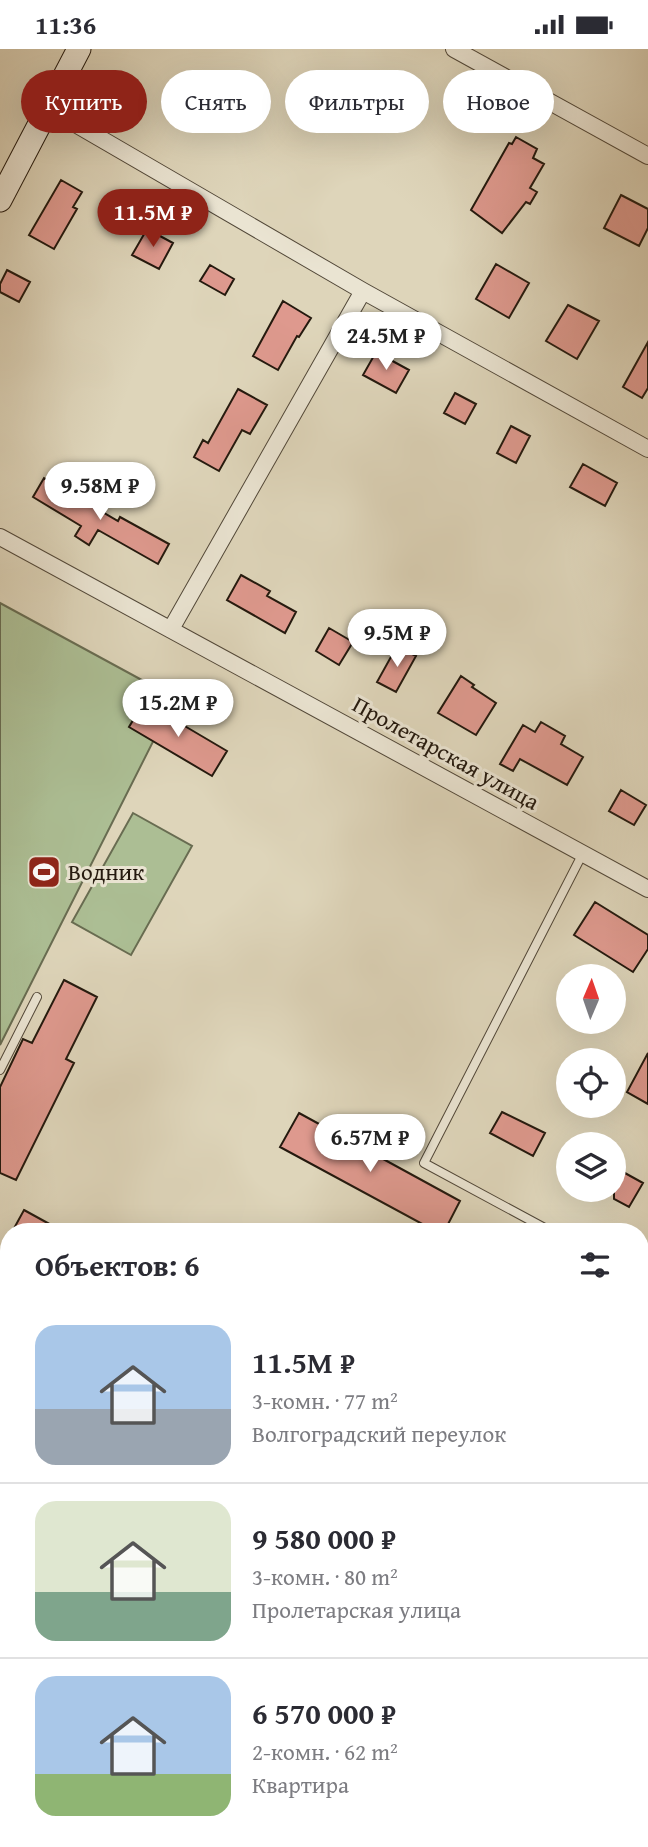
<!DOCTYPE html>
<html lang="ru">
<head>
<meta charset="utf-8">
<style>
	body { margin:0; font-family:"Gentium Book Plus",serif; background:#f2f2f3; color:#2b2b33; height:100vh; display:flex; flex-direction:column; font-size:26px; white-space:nowrap }
	* { box-sizing:border-box; margin:0 }
	p { font-size:23px; color:#7c7c81 }
	.icon { flex:none; width:38px; height:38px; fill:none; stroke:currentColor; stroke-width:2; stroke-linecap:round; stroke-linejoin:round }
	.map { position:relative; flex:1; overflow:hidden }
	.side { position:absolute; left:0px; top:1174px; width:649px; height:625px; display:flex; flex-direction:column; background:#fff; border-radius:28px 28px 0 0; box-shadow:0 7px 28px #0002 }
	.side>* { flex:none }
	.guide { position:absolute; left:21px; top:21px; width:607px; height:63px; display:flex; gap:14px }
	.needle { width:46px; rotate:2deg }
	.buttons { position:absolute; left:556px; top:915px; display:grid; gap:14px }
	.buttons a { display:grid; place-items:center; width:70px; height:70px; border-radius:50%; background:#fff; box-shadow:0 7px 28px #0002; font-size:35px }
	.price { position:absolute; translate:-50% -60px; padding:0 16px; border-radius:24px; background:#fff; color:#222; font-size:23px; line-height:46px; filter:drop-shadow(0 2px 4px #0008) }
	.price::after { content:''; position:absolute; left:50%; top:42px; width:21px; height:16px; margin-left:-10px; background:inherit; clip-path:polygon(0 0,100% 0,50% 100%) }
	.price.current { background:#8f2418; color:#fff }
	ul { padding:0; list-style:none }
	li { display:flex; align-items:center; gap:21px; height:175px; padding:0 35px }
	li+li { border-top:2px solid #e1e1e2 }
	li span { display:grid; place-items:center; flex:none; width:196px; height:140px; border-radius:21px; color:#555 }
	li>.icon { margin-inline-start:auto }
	span .icon { width:84px; height:84px; fill:#fffc; stroke-width:1 }
	li b { font-size:30px }
	h2 { display:flex; justify-content:space-between; align-items:center; height:84px; padding:0 35px; font-size:30px }
	.chip { padding:0 24px; border-radius:32px; background:#fff; box-shadow:0 7px 28px #0002; font-size:24px; line-height:63px }
	.chip.current { background:#8f2418; color:#fff }
	.status { display:flex; justify-content:space-between; align-items:center; height:49px; padding:0 35px; background:#fff; direction:ltr }
	.status svg { height:19px; fill:currentColor }
	.map>svg:first-child { display:block }
	.green { fill:#acbe94; stroke:#686c51; stroke-width:2 }
	.building { fill:#de998e; stroke:#24190e; stroke-width:2 }
	.lines { fill:none; stroke-linecap:round; stroke-linejoin:round }
	.lane-casing { stroke:#524839; stroke-width:10 }
	.street-casing { stroke:#524839; stroke-width:18 }
	.secondary-casing { stroke:#24190e; stroke-width:25 }
	.lane { stroke:#eae4d2; stroke-width:8 }
	.street { stroke:#eae4d2; stroke-width:16 }
	.secondary { stroke:#eae4d2; stroke-width:23 }
	.labels { text-anchor:middle; stroke-width:6; stroke-linejoin:round; paint-order:stroke }
	.street-label { font-size:23px; fill:#24190e; stroke:#eae4d2 }
	.poi-label { font-size:23px; fill:#24190e; stroke:#eae4d2; text-anchor:start }
</style>
</head>
<body>
<div class="status"><b>11:36</b><svg viewBox="0 0 49 12"><path d="M0 12V9h3v3zM5 12V6h3v6zM10 12V3h3v9zM15 12V0h3v12zM26 1h20v11H26zM47 4h2v5h-2z"/></svg></div>
<div class="map">
<svg width="648" height="1798" viewBox="0 0 648 1798">
	<rect width="100%" height="100%" fill="#ded5ba"/>
	<filter id="stains"><feTurbulence type="fractalNoise" baseFrequency=".00286" numOctaves="4"/><feColorMatrix values="0 0 0 0 .2 0 0 0 0 .09 0 0 0 0 .02 0 0 0 .5 -.17"/></filter>
	<radialGradient id="worn" r=".72"><stop offset=".6" stop-color="#630" stop-opacity="0"/><stop offset="1" stop-color="#630" stop-opacity=".3"/></radialGradient>
	<!-- green -->
	<path class="green" d="M0,554L175,649L0,996Z
		M133,764L192,797L131,906L72,873Z"/>
	<!-- building -->
	<path class="building" d="M516,88L537,100L533,109L544,115L530,139L537,143L530,155L526,153L502,184L471,161L509,94L512,95Z
		M61,131L82,143L73,158L77,160L54,200L29,186Z
		M621,146L648,160V179L639,197L604,179Z
		M147,180L173,194L159,220L132,206Z
		M496,215L529,234L509,269L476,250Z
		M210,216L234,230L225,246L200,232Z
		M7,221L30,233L19,253L0,243V235Z
		M283,252L311,269L299,288L297,287L278,321L253,307Z
		M568,256L599,272L577,310L546,292Z
		M648,293V339L642,349L623,338Z
		M376,303L409,321L396,344L363,326Z
		M238,340L267,356L250,385L242,381L219,422L194,408L203,391L208,394Z
		M455,344L476,355L465,375L444,364Z
		M511,377L530,387L516,414L497,404Z
		M583,415L617,434L605,457L570,438Z
		M44,429L118,472L120,468L169,495L158,515L98,481L89,496L75,487L81,477L33,448Z
		M241,526L270,542L267,547L296,563L285,584L227,551Z
		M329,579L353,593L339,616L316,602Z
		M397,597L416,607L396,643L377,633Z
		M461,627L474,636L472,638L496,654L476,686L438,664Z
		M144,653L227,702L212,727L129,678Z
		M541,673L565,687L561,695L583,708L567,736L520,710L513,722L500,715L523,676L535,683Z
		M621,741L646,756L634,776L609,762Z
		M595,853L648,886V900L633,923L574,886Z
		M64,931L97,948L66,1010L74,1014L16,1131L0,1124V1038L23,990L32,994Z
		M648,1004V1055L627,1043Z
		M502,1063L545,1084L533,1107L490,1084Z
		M299,1064L460,1152L444,1183H437L280,1098Z
		M614,1118L643,1134L629,1158L614,1150Z
		M24,1161L64,1183H12Z"/>
	<g class="lines">
		<defs>
			<path id="lane" d="M0,1021L37,948
				M552,1183L424,1114L583,804
				M640,1231L648,1235"/>
			<path id="street" d="M454,0L648,107
				M48,59L363,242L648,400
				M0,488L648,840
				M171,580L363,242
				M0,1768L9,1751
				M50,1798L54,1790"/>
			<path id="secondary" d="M0,151L79,0
				M0,1471L9,1476
				M588,1790L602,1798"/>
		</defs>
		<!-- lane casing -->
		<use href="#lane" class="lane-casing"/>
		<!-- street casing -->
		<use href="#street" class="street-casing"/>
		<!-- secondary casing -->
		<use href="#secondary" class="secondary-casing"/>
		<!-- lane -->
		<use href="#lane" class="lane"/>
		<!-- street -->
		<use href="#street" class="street"/>
		<!-- secondary -->
		<use href="#secondary" class="secondary"/>
	</g>
	<!-- icons -->
	<defs>
		<symbol id="stadium-square" viewBox="-11 -11 22 22"><rect x="-9" y="-9" width="18" height="18" rx="4" fill="#8f2418" stroke="#eae4d2"/><path d="M0-5a6.5 5 0 1 0 0 10a6.5 5 0 1 0 0-10ZM-3.5-1.8h7v3.6h-7Z" fill="#fff"/></symbol>
	</defs>
	<g fill-rule="evenodd">
		<use href="#stadium-square" x="25" y="804" width="38" height="38"/>
	</g>
	<g class="labels">
		<!-- street labels -->
		<g class="street-label">
			<text transform="translate(446 704) rotate(29)" y="8">Пролетарская улица</text>
		</g>
		<!-- poi labels -->
		<g class="poi-label">
			<text x="68" y="831">Водник</text>
		</g>
	</g>
	<rect width="100%" height="100%" filter="url(#stains)"/>
	<rect width="100%" height="100%" fill="url(#worn)"/>
</svg>
<div class="buttons">
<a><svg class="needle" viewBox="-14 -14 28 28"><path d="M0-13l5 13h-10z" fill="#e53935"/><path d="M0 13l5-13h-10z" fill="#7c7c81"/></svg></a>
<a><svg class="icon" aria-label="locate" viewBox="0 0 24 24"><circle cx="12" cy="12" r="6"/><path d="M12 2v4M12 18v4M2 12h4M18 12h4"/></svg></a>
<a><svg class="icon" aria-label="layers" viewBox="0 0 24 24"><path d="M12 4l9 5-9 5-9-5zM3 14l9 5 9-5"/></svg></a>
</div>
<b class="price current" style="left:153px;top:200px">11.5M ₽</b>
<b class="price" style="left:386px;top:323px">24.5M ₽</b>
<b class="price" style="left:100px;top:473px">9.58M ₽</b>
<b class="price" style="left:397px;top:620px">9.5M ₽</b>
<b class="price" style="left:178px;top:690px">15.2M ₽</b>
<b class="price" style="left:370px;top:1125px">6.57M ₽</b>
<div class="guide">
<a class="chip current">Купить</a>
<a class="chip">Снять</a>
<a class="chip">Фильтры</a>
<a class="chip">Новое</a>
</div>
<section class="side">
<h2>Объектов: 6<svg class="icon" aria-label="filters" viewBox="0 0 24 24"><path d="M4 7h16M4 17h16"/><circle cx="9" cy="7" r="2"/><circle cx="15" cy="17" r="2"/></svg></h2>
<ul>
<li><span style="background:linear-gradient(#a9c7e8 60%,#9aa5b1 0)"><svg class="icon" aria-label="home" viewBox="0 0 24 24"><path d="M3 11l9-7 9 7M6 9v11h12V9"/></svg></span><div><b>11.5M ₽</b><p>3-комн. · 77 m²</p><p>Волгоградский переулок</p></div></li>
<li><span style="background:linear-gradient(#dfe7d0 65%,#7fa58c 0)"><svg class="icon" aria-label="home" viewBox="0 0 24 24"><path d="M3 11l9-7 9 7M6 9v11h12V9"/></svg></span><div><b>9 580 000 ₽</b><p>3-комн. · 80 m²</p><p>Пролетарская улица</p></div></li>
<li><span style="background:linear-gradient(#a9c7e8 70%,#8fb573 0)"><svg class="icon" aria-label="home" viewBox="0 0 24 24"><path d="M3 11l9-7 9 7M6 9v11h12V9"/></svg></span><div><b>6 570 000 ₽</b><p>2-комн. · 62 m²</p><p>Квартира</p></div></li>
</ul>
</section>
</div>
</body>
</html>
